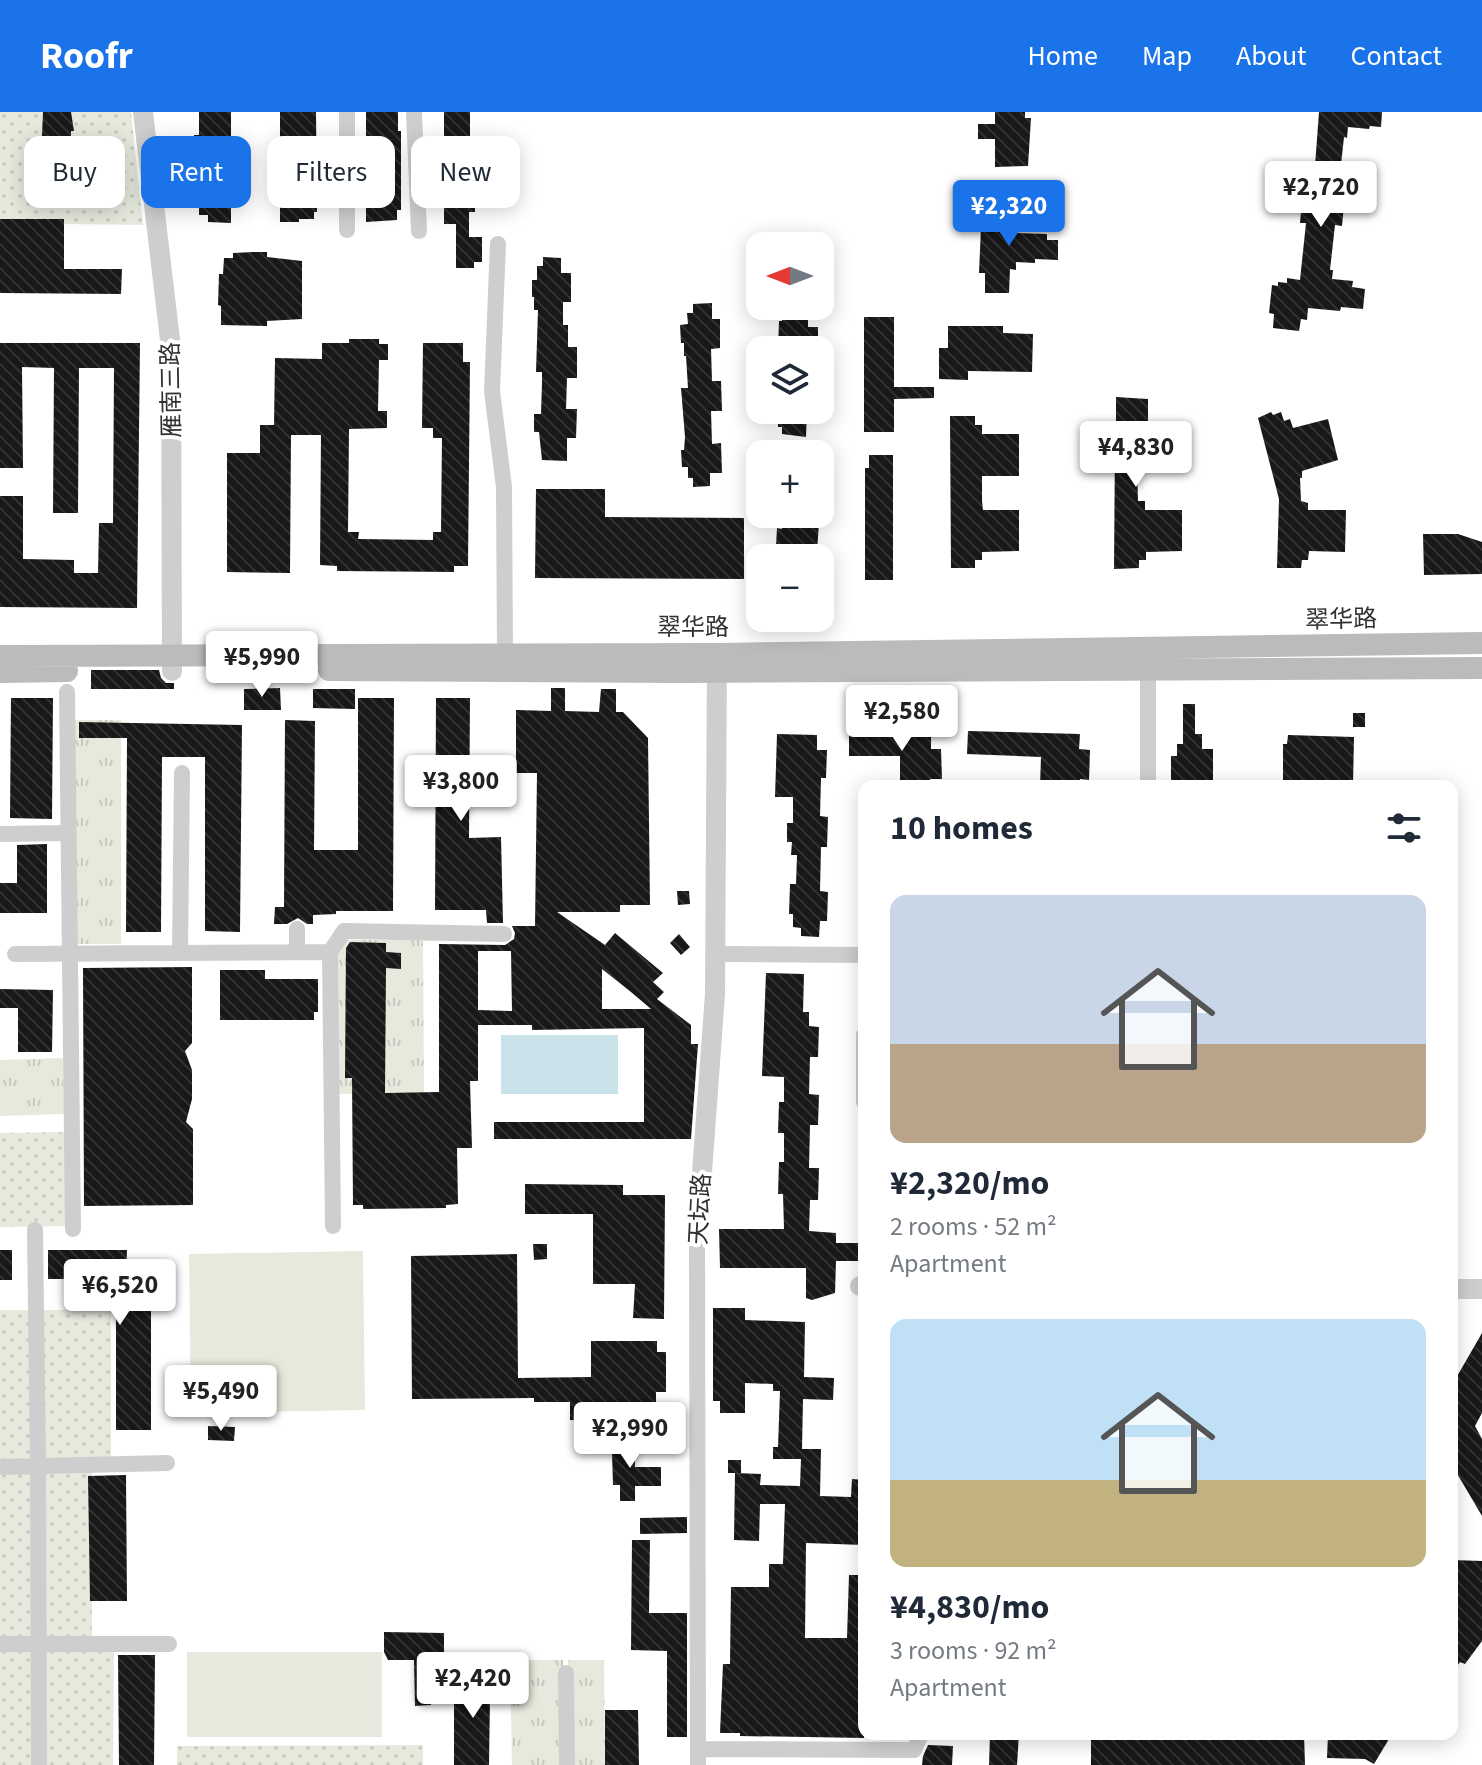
<!DOCTYPE html>
<html lang="en">
<head>
<meta charset="utf-8">
<style>
	body { margin:0; font-family:"Source Sans 3","Noto Sans SC",sans-serif; background:#f2f2f3; color:#1f2937; height:100vh; display:flex; flex-direction:column; font-size:30px; white-space:nowrap }
	* { box-sizing:border-box; margin:0 }
	p { font-size:26px; color:#747a83 }
	.icon { flex:none; width:44px; height:44px; fill:none; stroke:currentColor; stroke-width:2; stroke-linecap:round; stroke-linejoin:round }
	.map { position:relative; flex:1; overflow:hidden }
	.sheet { position:absolute; left:858px; top:668px; width:600px; height:960px; display:flex; flex-direction:column; background:#fff; border-radius:16px; box-shadow:0 4px 20px #0003 }
	.sheet>* { flex:none }
	.banner { position:absolute; left:24px; top:24px; width:714px; height:72px; display:flex; gap:16px }
	.needle { width:52px; rotate:270deg }
	.tools { position:absolute; left:746px; top:120px; display:grid; gap:16px }
	.tools a { display:grid; place-items:center; width:88px; height:88px; border-radius:16px; background:#fff; box-shadow:0 4px 20px #0003; font-size:40px }
	.price { position:absolute; translate:-50% -68px; padding:0 18px; border-radius:8px; background:#fff; color:#222; font-size:26px; line-height:52px; filter:drop-shadow(0 2px 4px #0008) }
	.price::after { content:''; position:absolute; left:50%; top:48px; width:24px; height:18px; margin-left:-12px; background:inherit; clip-path:polygon(0 0,100% 0,50% 100%) }
	.price.on { background:#1a73e8; color:#fff }
	ul { padding:0; list-style:none }
	li { display:grid; align-content:center; gap:16px; height:424px; padding:0 32px }
	li span { display:grid; place-items:center; height:248px; border-radius:16px; color:#555 }
	li>.icon { margin-inline-start:auto }
	span .icon { width:144px; height:144px; fill:#fffc; stroke-width:1 }
	li b { font-size:34px }
	h2 { display:flex; justify-content:space-between; align-items:center; height:96px; padding:0 32px; font-size:34px }
	.tag { padding:0 28px; border-radius:16px; background:#fff; box-shadow:0 4px 20px #0003; font-size:28px; line-height:72px }
	.tag.on { background:#1a73e8; color:#fff }
	header { display:flex; align-items:center; gap:48px; box-sizing:border-box; height:112px; padding:0 40px; background:#1a73e8; color:#fff }
	header strong { font-size:38px }
	nav { display:flex; gap:44px; margin-inline-start:auto; font-size:28px }
	.map>svg:first-child { display:block }
	.grass { fill:url(#grass-tufts) }
	.park { fill:url(#park-dots) }
	.pitch { fill:#e6eadd }
	.water { fill:#cae2e9 }
	.building { fill:url(#building-back-hatch); fill-rule:evenodd }
	.lines { fill:none; stroke-linecap:round; stroke-linejoin:round }
	.minor { stroke:#cecece; stroke-width:16 }
	.tertiary { stroke:#cecece; stroke-width:20 }
	.secondary { stroke:#bbb; stroke-width:22 }
	.labels { text-anchor:middle; stroke-width:8; stroke-linejoin:round; paint-order:stroke }
	.street-label { font-size:24px; fill:#313131; stroke:#fff }
</style>
</head>
<body>
<header>
<strong>Roofr</strong>
<nav><a>Home</a><a>Map</a><a>About</a><a>Contact</a></nav>
</header>
<div class="map">
<svg width="1482" height="1653" viewBox="0 0 1482 1653">
	<defs>
		<pattern id="grass-tufts" width="24" height="20" patternUnits="userSpaceOnUse" patternTransform="scale(2)"><rect width="24" height="20" fill="#e6eadd"/><path d="M3 7l-1-3M5 7V3M7 7l1-3M15 17l-1-3M17 17v-4M19 17l1-3" fill="none" stroke="#c6c9be"/></pattern>
		<pattern id="park-dots" width="8" height="8" patternUnits="userSpaceOnUse" patternTransform="scale(2)"><rect width="8" height="8" fill="#e6eadd"/><path d="M2 2h.1M6 6h.1" fill="none" stroke="#c6c9be" stroke-width="1.8" stroke-linecap="round"/></pattern>
		<pattern id="building-back-hatch" width="6" height="6" patternUnits="userSpaceOnUse" patternTransform="scale(2)"><rect width="6" height="6" fill="#181818"/><path d="M-1 5l2 2M0 0l6 6M5-1l2 2" fill="none" stroke="#313131"/></pattern>
	</defs>
	<rect width="100%" height="100%" fill="#fff"/>
	<!-- grass -->
	<path class="grass" d="M74,608H121V832H74Z
		M346,828H423L424,981L336,982L337,843Z
		M63,946L64,1002L0,1004V948Z
		M510,1548H563L565,1653H512Z
		M568,1548H604L605,1653H569Z"/>
	<!-- park -->
	<path class="park" d="M0,0H131L143,113L0,111Z
		M65,1020L67,1114L0,1115V1021Z
		M0,1198H111V1353L92,1354V1530L114,1531L113,1653H0Z
		M423,1633V1653H177V1634Z"/>
	<!-- pitch -->
	<path class="pitch" d="M363,1139L365,1298L191,1301L189,1142Z
		M187,1540H382V1625H187Z"/>
	<!-- water -->
	<path class="water" d="M501,923H618V982H501Z"/>
	<!-- building -->
	<path class="building" d="M43,0H71L74,19H71V25L42,24Z
		M199,0H231V111L208,110V103H199V96H194V73H200V46H194V23H199Z
		M280,0H316L317,100H314V107H299V110H280Z
		M366,0H398V19H401V98H397V108L366,110Z
		M444,0H470V26H476V51H470V77H475V100H469V125H482V150H474V156H456V112H444Z
		M995,0H1025V6H1031L1028,54L995,55V27H978V12H995Z
		M1319,0H1382L1381,15L1370,14L1369,17L1348,15L1347,26L1344,25L1339,71L1346,72L1342,114L1335,113L1330,158H1333L1332,167L1353,169L1352,175L1365,177L1363,197L1341,195L1340,199L1308,196L1307,208L1301,207L1299,219L1273,216L1274,202L1269,201L1272,173L1278,174V170L1287,171V166L1300,168L1306,111H1300L1301,100L1297,99L1299,77L1304,78L1305,66L1314,67Z
		M496,49L507,50L506,69L494,68Z
		M986,92H1010L1009,109H1016V121L1047,122V128H1058V148L1035,147V151L1016,150V158L1010,157L1009,181H985V161H979L981,115H985Z
		M0,107H64V157H122L121,182L0,181Z
		M253,140H267V145L302,149V207L267,209V214L221,213V194L218,193L219,162H223L224,146H233V141Z
		M543,145L561,146V161H571V190H563V213H568V235H577V266H567L566,297H577L576,326H567V349L542,348L539,320H534V302H541L542,271V260H536L538,198H534V185H532V168H537V154H543Z
		M712,191V207H720V236L711,237L712,269H721L722,299H711L712,332L721,331L722,361H710V374L693,375V366H688V355H682L681,338H684L685,325L681,276H688L686,244H684V231H681L680,213L688,212L687,201H693V192Z
		M791,198H808V215H818V238H778L779,209H782V201H791Z
		M864,205H894V275H934V286L894,287V320H864Z
		M948,214H1003V221L1033,222L1032,260L968,259V268L939,267V236H948Z
		M349,227H379V232H388V248H379L378,299H387V316L349,317L348,420H359L358,427L433,428V420H441L442,326H433V316H422L423,231H463V250H470L468,454H454V460L337,459V454L320,453L321,323H291L290,461L227,460V341H260V313H274L275,246L322,247V231H349Z
		M0,231H140L137,496L0,495V384H23V447L74,448V461H98L99,411H113L114,256H79L78,401H53L54,256L22,255L23,356H0Z
		M1116,285L1148,287V309H1152L1153,334H1148V354L1137,355L1138,389H1145V398H1182V439L1146,440V448H1139V456L1114,457L1115,330H1096V314H1116Z
		M778,298H807L806,325L782,322V315H778Z
		M1271,300L1273,303L1281,300L1284,309L1290,307L1293,316L1328,307L1338,348L1302,359V366H1300L1301,389L1308,391V398H1346L1345,440L1309,439L1308,448H1302L1301,456H1277L1279,387L1258,306Z
		M950,304H975V313H982V322H1019V364H982V389L983,398H1019V439L982,440V448H975V456H951Z
		M869,343H893V468H865V356H869Z
		M536,377H605V405L744,406V467L535,466Z
		M788,402H808V409L819,410L817,440H808V446H779L780,434H776L777,416L782,417V404L788,405Z
		M1423,422H1458L1482,430V462L1424,463Z
		M91,558H159L161,566L166,571H174V577H91Z
		M280,576L281,598H244V577Z
		M551,576H565V599L599,600L601,577H616V600H623L648,626L650,793H620V800H557L605,833L615,821L663,861L653,870L664,880L657,887L691,913V932H698L691,1027H494V1010H644V916L532,918V913H478V969H470L472,1036H457L458,1092L446,1093V1096L363,1097V1093H353L352,966H345L346,836L350,830L386,831V840L401,841V857L386,856L385,981L439,980V832L505,833L514,827L515,821L512,814H535L537,661H516V598L551,599ZM478,839H511L512,899L478,898ZM602,857L631,880L651,897H602Z
		M313,577H355V597L313,596Z
		M11,586H53L52,707L10,706Z
		M358,586H394L393,799H336V802L313,803V812H307L298,806L287,812H274L275,795H284L285,608L315,609L314,738H358Z
		M436,586H470L469,726L501,725L503,811H487L486,798H435Z
		M1183,592H1195V622H1202V637H1213V668H1204L1203,674L1171,673V644H1177V632H1183Z
		M1353,601H1365V615H1353Z
		M79,610L242,613L240,820L205,819V645H162L161,820H126L127,626H79Z
		M931,619V637H941L942,667H930L931,674H900V644H849V620Z
		M968,619L1080,622L1079,637L1090,638L1089,668L1080,667V674H1040L1041,645L967,642Z
		M777,622L817,623V638H827L826,666H821L820,704L828,705L827,735H821L820,779L828,780L827,809H820L819,825L801,824V816L793,815V802H789L790,772H796L797,743H791L792,730H787V711H793V685H775Z
		M1288,623L1354,625L1353,674H1283V632H1287Z
		M47,732V801H0V771H17V733Z
		M677,779H689L690,792L678,793Z
		M679,822L690,835L681,843L670,831Z
		M192,855V931L185,939L192,958V987L186,1010L193,1017V1093L84,1094L83,856Z
		M220,858H265V867H318V900H314V908H220Z
		M766,861L804,862L803,900H809V914L819,915L818,945H810L809,982L819,983L818,1013H810L809,1056H819L818,1088H810L809,1119L836,1121V1131H858V1149H836L835,1181L812,1188L806,1186V1156H720L719,1117H784L783,1082H778L779,1050H784V1021H778L779,990H784V965L762,964Z
		M0,877L53,878L52,940H18V896H0Z
		M525,1072L623,1073V1083H665L664,1207L633,1206L635,1172H593V1102H525Z
		M533,1132H547V1147L534,1148Z
		M0,1138H12V1168H0Z
		M48,1138H127L126,1165H151V1318H116V1167H48Z
		M517,1142L518,1266L591,1265V1229H657V1240H666V1280H656V1303H594V1308H570V1290H534V1286L412,1287L411,1144Z
		M713,1196H745V1208L805,1210L804,1265L834,1266L833,1288L803,1287L802,1337H821L820,1384L851,1385L852,1367L864,1368V1433L806,1431L805,1526H847L849,1463H864V1626L740,1624V1621H720L723,1552H730L731,1475H769V1452H783L785,1392H760L759,1429L734,1428L735,1361L761,1362L760,1373L800,1374L801,1347H773V1335H778L780,1279H773V1272L745,1271V1301H720V1289H713Z
		M1482,1221V1301L1475,1314L1482,1327V1404L1452,1353V1273Z
		M208,1314L235,1315L234,1329L208,1328Z
		M634,1327L635,1355H661V1374H635V1389H620V1373H613L612,1341H607V1328Z
		M728,1348H741V1361H728Z
		M126,1363L127,1489H90L88,1364Z
		M687,1405V1421L640,1422V1406Z
		M632,1428H650L649,1501H687V1625H667V1539L631,1538Z
		M1452,1448L1482,1449V1529L1465,1552L1460,1550L1452,1561Z
		M384,1520L444,1521V1548H431V1593L415,1594L414,1548H388L384,1540Z
		M118,1543H155L154,1653H119Z
		M454,1565H475V1571L503,1569L504,1585L490,1586L489,1653H454Z
		M605,1598H638L639,1653H605Z
		M990,1622H1019L1017,1653H989Z
		M1091,1622H1304L1305,1653H1091Z
		M1328,1622H1392L1374,1652L1365,1647L1327,1646Z
		M928,1633L953,1634L952,1653H922L923,1644Z"/>
	<g class="lines">
		<!-- minor -->
		<path class="minor" d="M347,0V118
			M414,0L419,119
			M498,132L492,279L504,375L505,541
			M67,580L73,1117
			M1148,674V557
			M0,722L68,721
			M297,840V817
			M180,841L182,661
			M15,842L330,840
			M716,842L864,843
			M864,923V990
			M333,1114L330,840L344,819L504,822
			M35,1118L38,1355L39,1653
			M697,1129L698,1653
			M0,1355L167,1351
			M0,1532H169
			M566,1561L567,1653
			M698,1637L914,1638L921,1622"/>
		<!-- tertiary -->
		<path class="tertiary" d="M143,0L171,236L172,559
			M697,1129L715,882L717,545
			M860,1174H864
			M1452,1177H1482"/>
		<!-- secondary -->
		<path class="secondary" d="M0,544L717,542L1482,531
			M329,558L678,560L1482,556
			M0,560L67,559"/>
	</g>
	<g class="labels">
		<!-- street labels -->
		<g class="street-label">
			<text transform="translate(171 278) rotate(-91)" y="8">雁南三路</text>
			<text transform="translate(1341 507) rotate(-1)" y="8">翠华路</text>
			<text x="693" y="523">翠华路</text>
			<text transform="translate(700 1097) rotate(-87)" y="8">天坛路</text>
		</g>
	</g>
</svg>
<div class="tools">
<a><svg class="needle" viewBox="-14 -14 28 28"><path d="M0-13l5 13h-10z" fill="#e53935"/><path d="M0 13l5-13h-10z" fill="#747a83"/></svg></a>
<a><svg class="icon" aria-label="layers" viewBox="0 0 24 24"><path d="M12 4l9 5-9 5-9-5zM3 14l9 5 9-5"/></svg></a>
<a>+</a>
<a>−</a>
</div>
<b class="price" style="left:1321px;top:117px">¥2,720</b>
<b class="price on" style="left:1009px;top:136px">¥2,320</b>
<b class="price" style="left:1136px;top:377px">¥4,830</b>
<b class="price" style="left:262px;top:587px">¥5,990</b>
<b class="price" style="left:902px;top:641px">¥2,580</b>
<b class="price" style="left:461px;top:711px">¥3,800</b>
<b class="price" style="left:120px;top:1215px">¥6,520</b>
<b class="price" style="left:221px;top:1321px">¥5,490</b>
<b class="price" style="left:630px;top:1358px">¥2,990</b>
<b class="price" style="left:473px;top:1608px">¥2,420</b>
<div class="banner">
<a class="tag">Buy</a>
<a class="tag on">Rent</a>
<a class="tag">Filters</a>
<a class="tag">New</a>
</div>
<section class="sheet">
<h2>10 homes<svg class="icon" aria-label="filters" viewBox="0 0 24 24"><path d="M4 7h16M4 17h16"/><circle cx="9" cy="7" r="2"/><circle cx="15" cy="17" r="2"/></svg></h2>
<ul>
<li><span style="background:linear-gradient(#c9d6e8 60%,#b9a48a 0)"><svg class="icon" aria-label="home" viewBox="0 0 24 24"><path d="M3 11l9-7 9 7M6 9v11h12V9"/></svg></span><div><b>¥2,320/mo</b><p>2 rooms · 52 m²</p><p>Apartment</p></div></li>
<li><span style="background:linear-gradient(#bfe0f5 65%,#c2b280 0)"><svg class="icon" aria-label="home" viewBox="0 0 24 24"><path d="M3 11l9-7 9 7M6 9v11h12V9"/></svg></span><div><b>¥4,830/mo</b><p>3 rooms · 92 m²</p><p>Apartment</p></div></li>
</ul>
</section>
</div>
</body>
</html>
